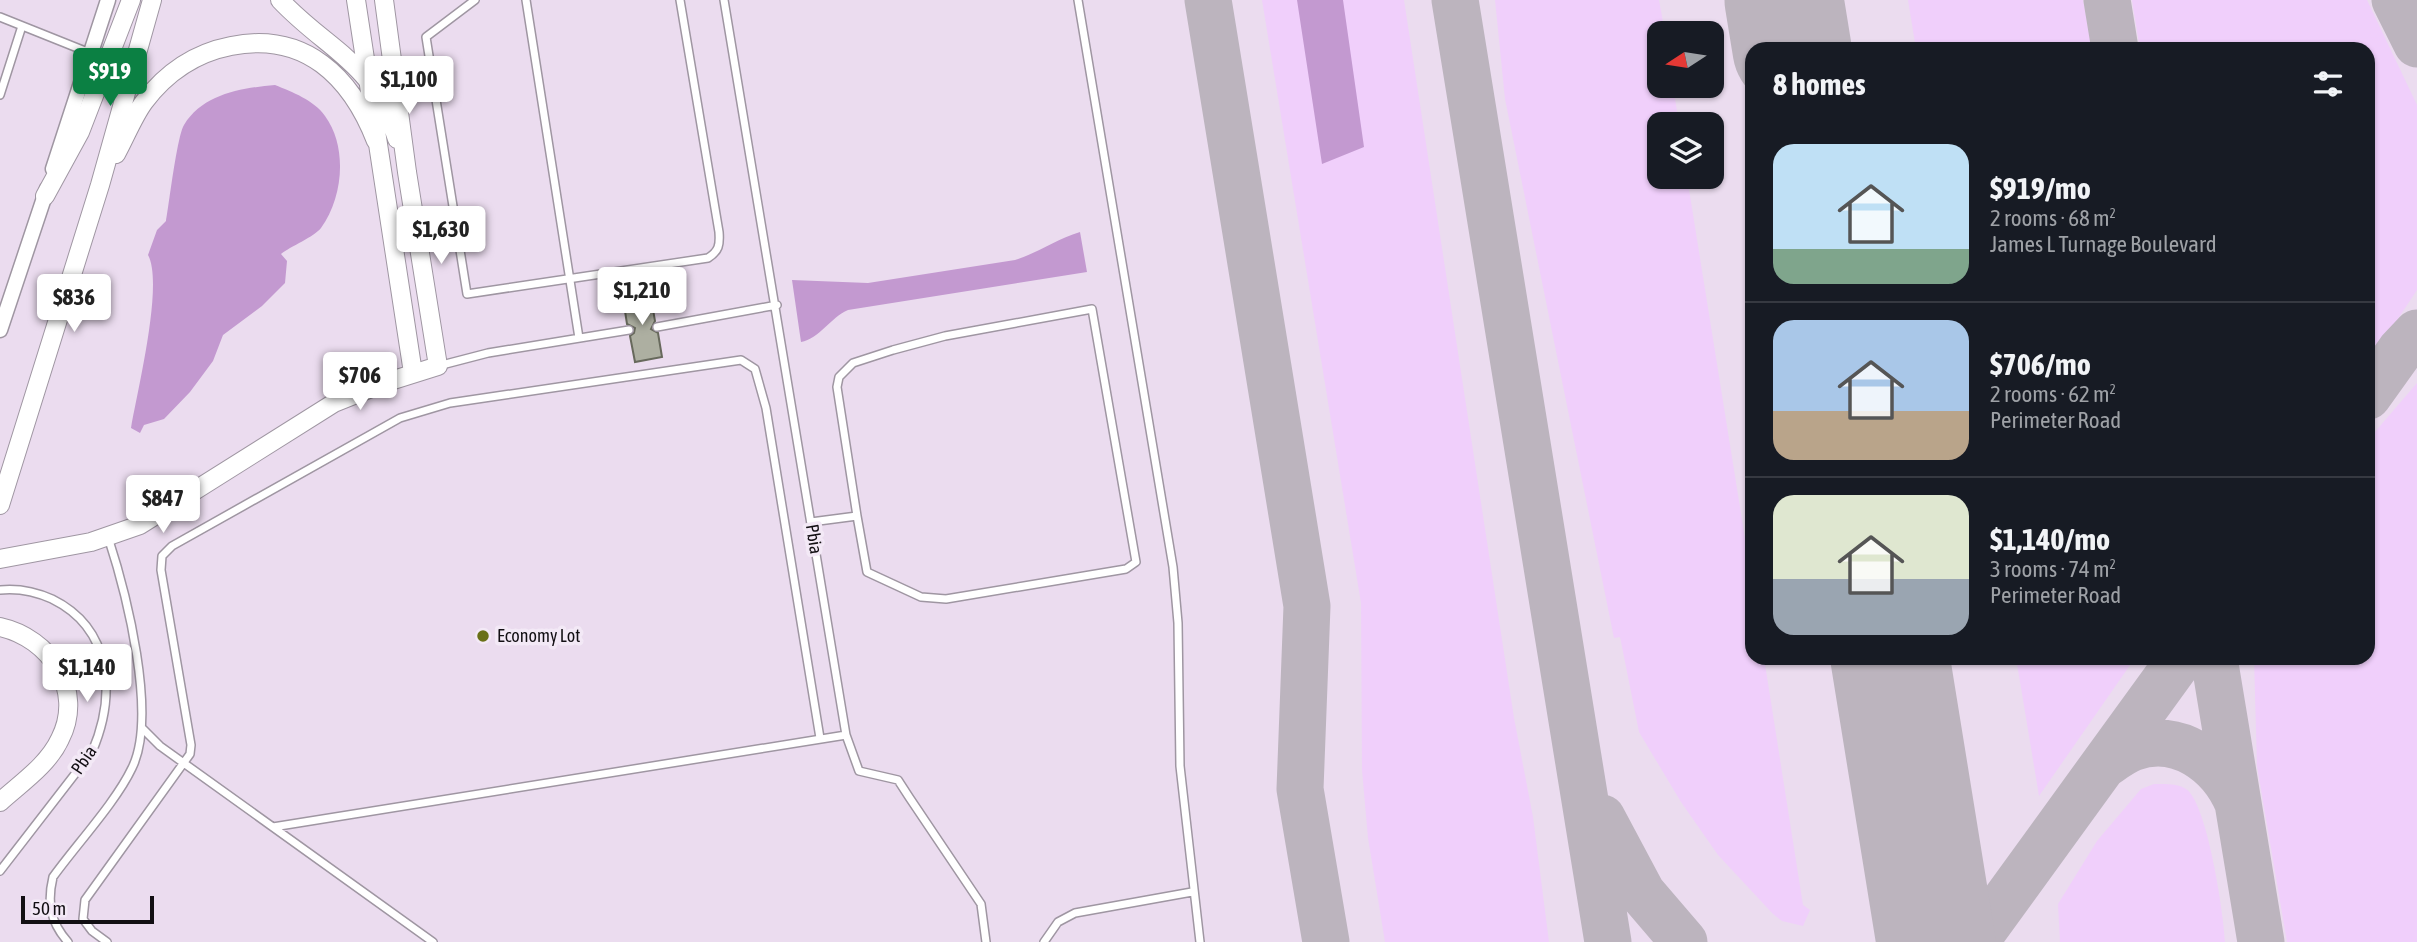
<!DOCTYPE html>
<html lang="en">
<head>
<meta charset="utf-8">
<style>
	body { margin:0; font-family:"Asap Condensed",sans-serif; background:#242831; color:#f1f3f6; height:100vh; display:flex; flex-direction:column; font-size:26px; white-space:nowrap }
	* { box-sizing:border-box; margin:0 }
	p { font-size:23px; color:#9ea1a6 }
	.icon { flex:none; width:38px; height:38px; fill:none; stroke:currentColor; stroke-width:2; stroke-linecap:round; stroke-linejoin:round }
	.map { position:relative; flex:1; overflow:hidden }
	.side { position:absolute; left:1745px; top:42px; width:630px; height:623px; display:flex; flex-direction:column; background:#171b24; border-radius:21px; box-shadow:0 2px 5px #0004 }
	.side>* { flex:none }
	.needle { width:46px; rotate:258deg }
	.controls { position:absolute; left:1647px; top:21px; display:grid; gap:14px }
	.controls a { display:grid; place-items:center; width:77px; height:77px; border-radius:14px; background:#171b24; box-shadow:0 2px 5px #0004; font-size:35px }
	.scale { position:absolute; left:21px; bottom:18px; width:133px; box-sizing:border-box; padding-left:7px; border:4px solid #120f13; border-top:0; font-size:19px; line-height:24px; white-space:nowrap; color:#120f13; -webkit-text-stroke:5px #f3e9f6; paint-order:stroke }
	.price { position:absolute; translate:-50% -60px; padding:0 16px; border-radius:7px; background:#fff; color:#222; font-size:23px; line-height:46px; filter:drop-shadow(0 2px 4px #0008) }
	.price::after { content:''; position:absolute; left:50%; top:42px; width:21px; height:16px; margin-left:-10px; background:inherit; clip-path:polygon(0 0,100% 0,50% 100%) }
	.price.selected { background:#0b8043; color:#fff }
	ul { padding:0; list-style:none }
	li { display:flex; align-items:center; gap:21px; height:175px; padding:0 28px }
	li+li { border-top:2px solid #363941 }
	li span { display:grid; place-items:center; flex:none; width:196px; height:140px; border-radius:21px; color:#555 }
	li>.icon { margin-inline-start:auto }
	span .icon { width:84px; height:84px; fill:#fffc; stroke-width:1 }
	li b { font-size:30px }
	h2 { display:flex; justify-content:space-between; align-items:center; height:84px; padding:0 28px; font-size:30px }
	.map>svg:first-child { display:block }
	.built { fill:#ebdcef; fill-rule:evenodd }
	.green { fill:#f0cffb }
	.water { fill:#c399d0 }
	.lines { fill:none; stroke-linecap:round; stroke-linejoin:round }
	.taxiway { stroke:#bcb4be; stroke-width:47 }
	.runway { stroke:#bcb4be; stroke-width:119 }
	.building { fill:#adafa1; stroke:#67695c; stroke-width:2 }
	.service-casing { stroke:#9f96a2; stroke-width:10 }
	.minor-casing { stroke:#9f96a2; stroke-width:17 }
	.tertiary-casing { stroke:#9f96a2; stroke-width:20 }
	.service { stroke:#fff; stroke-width:7 }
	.minor { stroke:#fff; stroke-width:14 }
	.tertiary { stroke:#fff; stroke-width:18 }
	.poi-dot { fill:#697017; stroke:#f3e9f6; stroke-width:2.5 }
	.labels { text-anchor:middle; stroke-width:7; stroke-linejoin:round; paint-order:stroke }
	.street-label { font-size:18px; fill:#120f13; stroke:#f3e9f6 }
	.poi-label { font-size:18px; fill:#120f13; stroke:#f3e9f6; text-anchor:start }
</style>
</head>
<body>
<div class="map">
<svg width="2417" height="942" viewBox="0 0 2417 942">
	<rect width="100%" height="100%" fill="#f3e9f6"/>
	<!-- built -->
	<path class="built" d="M0,0H2417V942H0ZM1659,33H1712V86H1659ZM1752,49H2368V658H1752ZM1659,124H1712V177H1659Z"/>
	<!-- green -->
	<path class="green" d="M1262,0H1404L1514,718L1533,817L1549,942H1385L1368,838L1362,770L1361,603Z
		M1495,0H1659L1665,33H1659V86H1673L1679,124H1659V177H1687L1752,582V658H1764L1803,905L1810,910L1803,926L1782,921L1773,914L1718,855L1681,802L1639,732L1620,637L1614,638L1505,99Z
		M1908,0H2083L2092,49H1916Z
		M2132,0H2367L2417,105V290L2384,340L2368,357V49H2140Z
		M2417,383V942H2287L2257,766L2254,658H2368V440Z
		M2016,658H2135L2039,796Z
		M2154,784C2164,784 2177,783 2186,789C2207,802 2224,915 2225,942H2060L2058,904L2097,841L2141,789Z"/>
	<!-- water -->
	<path class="water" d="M1297,0H1343L1364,147L1322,164Z
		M275,85C292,92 314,100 325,116C348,147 343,198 321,228C314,237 291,246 281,254L287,261L285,283L262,306L223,335L213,361L190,392L164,419L144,425L140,433L131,428C137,392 164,284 148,255L157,230L166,221C169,205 177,136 184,125C203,94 241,88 275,85Z
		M1080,232L1087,272L848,310C831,317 819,339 801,342L792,280L868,283L1015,260C1038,253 1056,239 1080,232Z"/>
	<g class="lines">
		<!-- taxiway -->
		<path class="taxiway" d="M1208,0L1307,606L1300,789L1326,942
			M1455,0L1608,942
			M2107,0L2115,49
			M2395,0L2417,44
			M2368,396L2400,351L2417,333
			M2214,658L2261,942
			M2104,765C2113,759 2122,752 2132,748C2178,730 2221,763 2238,803
			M1602,818L1642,893L1684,942
			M1975,942L2181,658"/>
		<!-- runway -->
		<path class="runway" d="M1784,0L1792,49
			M1890,658L1936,942"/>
	</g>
	<!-- building -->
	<path class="building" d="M650,292L655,321L651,329L658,333L662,357L635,362L630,336L634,333L635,328L627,324L623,298Z"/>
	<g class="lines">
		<defs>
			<path id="service" d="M475,0L426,37L467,294L708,258C719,251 720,245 719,232L680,0
				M526,0L579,338
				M724,0L846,735L859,771L898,780L909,797L981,904L986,942
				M1078,0L1173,567L1178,623L1180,766L1200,942
				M0,17L90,53
				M0,95L22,26
				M657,327L777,305
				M438,366L488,353L629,330
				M811,522L857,516L867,572L921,597L946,599L1126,569L1136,562L1092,309L945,336L893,350L853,363L839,377L837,387L857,516
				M0,590C19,588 34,591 52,599C113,629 116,696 92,752L0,871
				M143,729L160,746L433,942
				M273,827L846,735
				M68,942C50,922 47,902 53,877C76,845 116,802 132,768C158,716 126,592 108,537
				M107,942L92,931L83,919L85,900L190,754L191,745L161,570L162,556L172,546L400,418L450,403L741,360L755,369L766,408L820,738
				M1044,942L1058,922L1075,913L1192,892"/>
			<path id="minor" d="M53,169L108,0
				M0,330L47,189"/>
			<path id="tertiary" d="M280,0C329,52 373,60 397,139
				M356,0L413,373
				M116,154C125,138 133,117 144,102C166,73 195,53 231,46C305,31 351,77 376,141
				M45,196L80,132L131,0
				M0,505L100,185L152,0
				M0,559L91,542L140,525L334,403L384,383L438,366L407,172L384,0
				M0,627C50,638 85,690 60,739C48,765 21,783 0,802"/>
		</defs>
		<!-- service casing -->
		<use href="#service" class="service-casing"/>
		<!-- minor casing -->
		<use href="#minor" class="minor-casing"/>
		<!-- tertiary casing -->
		<use href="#tertiary" class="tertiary-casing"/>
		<!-- service -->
		<use href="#service" class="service"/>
		<!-- minor -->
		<use href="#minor" class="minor"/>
		<!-- tertiary -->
		<use href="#tertiary" class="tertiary"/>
	</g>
	<!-- markers -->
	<circle class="poi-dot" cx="483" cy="636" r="7"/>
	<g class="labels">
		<!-- street labels -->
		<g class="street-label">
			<text transform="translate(814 539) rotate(81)" y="6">Pbia</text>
			<text transform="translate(84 760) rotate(-56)" y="6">Pbia</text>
		</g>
		<!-- poi labels -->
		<g class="poi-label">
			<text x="497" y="642">Economy Lot</text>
		</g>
	</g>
</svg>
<div class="controls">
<a><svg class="needle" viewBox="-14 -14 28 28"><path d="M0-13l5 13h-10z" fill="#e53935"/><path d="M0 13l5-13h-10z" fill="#9ea1a6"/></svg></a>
<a><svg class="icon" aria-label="layers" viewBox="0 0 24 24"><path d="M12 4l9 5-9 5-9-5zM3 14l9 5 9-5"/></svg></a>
</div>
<div class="scale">50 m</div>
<b class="price selected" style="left:110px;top:108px">$919</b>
<b class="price" style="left:409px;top:116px">$1,100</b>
<b class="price" style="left:441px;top:266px">$1,630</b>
<b class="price" style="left:642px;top:327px">$1,210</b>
<b class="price" style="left:74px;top:334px">$836</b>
<b class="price" style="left:360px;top:412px">$706</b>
<b class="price" style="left:163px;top:535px">$847</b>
<b class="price" style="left:87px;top:704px">$1,140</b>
<section class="side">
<h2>8 homes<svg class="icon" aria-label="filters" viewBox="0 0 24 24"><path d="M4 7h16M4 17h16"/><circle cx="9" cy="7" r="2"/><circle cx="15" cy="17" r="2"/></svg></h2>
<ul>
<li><span style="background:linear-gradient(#bfe0f5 75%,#7fa58c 0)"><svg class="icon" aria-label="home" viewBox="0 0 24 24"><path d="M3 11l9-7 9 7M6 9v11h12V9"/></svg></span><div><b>$919/mo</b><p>2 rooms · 68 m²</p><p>James L Turnage Boulevard</p></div></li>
<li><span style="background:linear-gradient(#a9c7e8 65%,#b9a48a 0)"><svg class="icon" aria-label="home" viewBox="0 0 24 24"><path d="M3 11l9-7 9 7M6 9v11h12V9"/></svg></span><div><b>$706/mo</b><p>2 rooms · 62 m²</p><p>Perimeter Road</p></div></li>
<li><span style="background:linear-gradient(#dfe7d0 60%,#9aa5b1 0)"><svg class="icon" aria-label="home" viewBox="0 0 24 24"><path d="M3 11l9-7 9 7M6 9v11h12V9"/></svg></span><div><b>$1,140/mo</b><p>3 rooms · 74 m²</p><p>Perimeter Road</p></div></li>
</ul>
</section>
</div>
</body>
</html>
